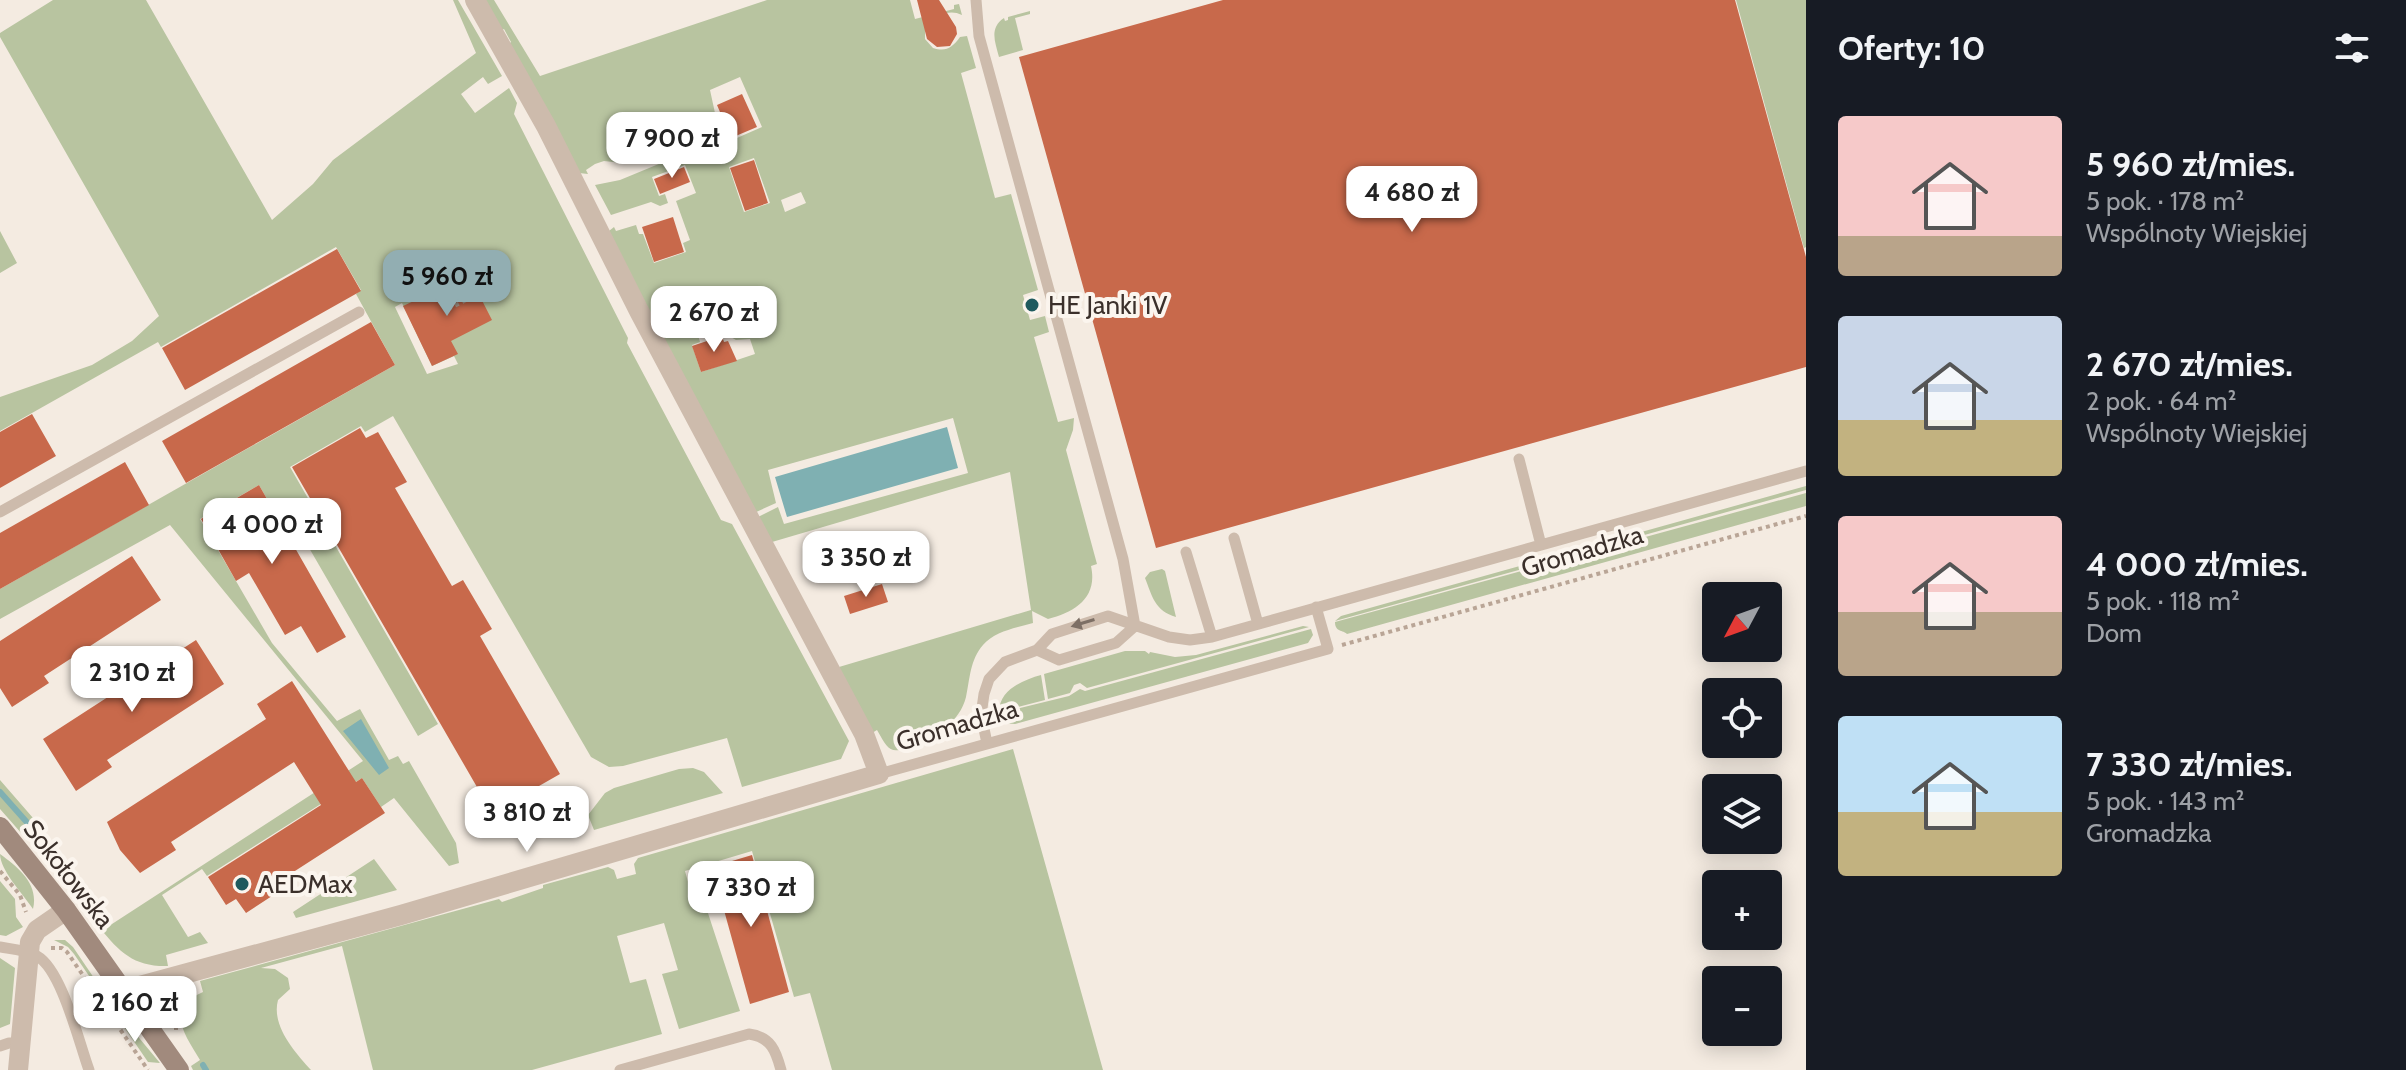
<!DOCTYPE html>
<html lang="pl">
<head>
<meta charset="utf-8">
<style>
	body { margin:0; font-family:Cabin,sans-serif; background:#20242c; color:#f1f3f6; height:100vh; display:flex; flex-direction:column; font-size:30px; white-space:nowrap }
	* { box-sizing:border-box; margin:0 }
	p { font-size:26px; color:#9ea1a6 }
	.icon { flex:none; width:44px; height:44px; fill:none; stroke:currentColor; stroke-width:2; stroke-linecap:round; stroke-linejoin:round }
	.map { position:relative; flex:1; overflow:hidden }
	.sheet { display:flex; flex-direction:column; background:#171b24; width:600px }
	.sheet>* { flex:none }
	.needle { width:52px; rotate:229deg }
	.buttons { position:absolute; left:1702px; top:582px; display:grid; gap:16px }
	.buttons a { display:grid; place-items:center; width:80px; height:80px; border-radius:8px; background:#171b24; box-shadow:0 4px 20px #0003; font-size:40px }
	.price { position:absolute; translate:-50% -68px; padding:0 18px; border-radius:16px; background:#fff; color:#222; font-size:26px; line-height:52px; filter:drop-shadow(0 2px 4px #0008) }
	.price::after { content:''; position:absolute; left:50%; top:48px; width:24px; height:18px; margin-left:-12px; background:inherit; clip-path:polygon(0 0,100% 0,50% 100%) }
	.price.selected { background:#92aeb2; color:#111 }
	ul { padding:0; list-style:none }
	li { display:flex; align-items:center; gap:24px; height:200px; padding:0 32px }
	li span { display:grid; place-items:center; flex:none; width:224px; height:160px; border-radius:8px; color:#555 }
	li>.icon { margin-inline-start:auto }
	span .icon { width:96px; height:96px; fill:#fffc; stroke-width:1 }
	li b { font-size:34px }
	h2 { display:flex; justify-content:space-between; align-items:center; height:96px; padding:0 32px; font-size:34px }
	main { display:flex; flex:1; min-height:0 }
	.map>svg:first-child { display:block }
	.green { fill:#b8c4a0; fill-rule:evenodd }
	.water { fill:#7fb0b2 }
	.lines { fill:none; stroke-linecap:round; stroke-linejoin:round }
	.stream { stroke:#7fb0b2; stroke-width:6 }
	.building { fill:#c8694b }
	.path { stroke:#b9a596; stroke-width:4; stroke-dasharray:4 4; stroke-linecap:butt }
	.lane { stroke:#cdbbac; stroke-width:11 }
	.street { stroke:#cdbbac; stroke-width:20 }
	.secondary { stroke:#a18a7d; stroke-width:20 }
	.oneway { fill:#7d6f65 }
	.poi-dot { fill:#1f5a5e; stroke:#fbf5ee; stroke-width:3 }
	.labels { text-anchor:middle; stroke-width:8; stroke-linejoin:round; paint-order:stroke }
	.poi-label { font-size:26px; fill:#3b302b; stroke:#fbf5ee; text-anchor:start }
	.street-label { font-size:26px; fill:#3b302b; stroke:#fbf5ee }
</style>
</head>
<body>
<main>
<div class="map">
<svg width="1806" height="1070" viewBox="0 0 1806 1070">
	<rect width="100%" height="100%" fill="#f4ebe1"/>
	<!-- green -->
	<path class="green" d="M53,0H146L272,220L313,184L333,160L476,53L453,0H458L502,76L488,84L483,77L461,94L475,113L509,88L517,103L514,114L628,338L627,343L721,520L732,524L849,741L841,759L742,787L727,738L623,766L609,767L591,757L393,416L365,432L361,426L290,467L438,724L418,736L301,534L290,539L259,485L200,519L272,643L337,721L360,709L389,760L398,756L403,764L409,761L456,843L459,863L449,866L394,798L381,807L362,778L207,876L202,869L162,895L188,937L200,932L208,943L166,955L168,966C135,967 120,953 100,928L107,917L112,924L363,761L170,525L0,619V589L395,365L356,294L361,290L336,247L161,347L158,342L0,431V397L92,365L132,341L159,316L0,37V33ZM402,303L432,366L454,356L458,364L427,374L395,307Z
		M484,0H494L540,76L767,0H910L915,19L954,9V5L959,4L962,15C948,8 936,17 925,25V39L933,48C946,52 952,48 960,37L967,36L976,68L961,73L995,198L1011,194L1038,290L1023,295L1030,320L1045,316L1049,332L1034,337L1058,422L1074,418L1073,430L1066,450L1097,564L1091,566C1098,598 1075,612 1048,619L1032,611L1033,623C1016,628 995,631 983,645C970,660 970,678 966,697C960,722 936,736 914,745C890,755 889,751 877,730L872,733L839,667L1031,610L1010,472L772,542L756,518L778,507L784,524L968,473L953,418L768,470L776,503L754,513L661,338L663,334L692,326L701,332L698,335L700,342L692,345L701,372L755,354L750,339L736,340C723,331 709,335 698,323L700,321L695,307L655,320L651,318L609,231L614,227L616,231L636,225L639,234H643L654,263L686,252L683,243L690,240L676,201L696,193L685,165L652,177L659,196L665,194L668,203L660,206L651,202L611,215L595,185L620,180L712,142L730,141L762,127L740,77L710,90L715,113L712,124L622,163L604,161L595,164L586,170L588,174L579,173L508,45L511,42L504,29L500,31ZM754,158L770,203L744,212L729,167ZM801,192L806,203L785,212L781,200Z
		M1736,0H1806V247L1804,248Z
		M1030,11V14L1015,18L1023,50L999,57C995,42 989,28 1004,18L1005,21L1008,20V17Z
		M0,231L17,263L0,273Z
		M1806,486V490L1335,621L1341,616Z
		M1806,493V506L1347,634C1343,630 1335,632 1335,622Z
		M1162,569L1165,571L1176,617C1155,611 1152,596 1145,578L1150,572Z
		M1303,626L1309,627L1087,688L1080,683L1074,685L1070,693L1048,699L1044,674L1125,651H1145L1149,654L1150,652L1175,657L1196,655Z
		M1311,629L1313,635L1308,643L1015,724L1003,723L996,714L1069,696L1080,689L1085,691Z
		M1041,675L1045,700L999,712C999,690 1023,680 1041,675Z
		M1013,749L1103,1070H832L810,993L794,997L752,851L685,871L696,910L706,907L740,1011L679,1029L662,974L678,970L664,923L617,936L630,983L646,979L662,1034L532,1070H373L342,946L261,968L275,969L288,978L290,989L278,1000C271,1026 295,1052 311,1070H193L191,1066L200,1060C185,1035 164,1008 203,992L200,981L499,899L502,902L543,888V885L608,867L614,870L617,879L636,874L634,864L638,858Z
		M693,768L704,772L723,793L594,830L588,815L605,793L614,788L679,769Z
		M0,780L40,826L22,834L0,809Z
		M0,854C19,868 39,884 33,909C23,894 0,870 0,854Z
		M374,859L397,890L296,918L293,912Z
		M63,861L91,897L78,900L58,877Z
		M0,881L15,899L16,917L23,927L6,936L0,935Z
		M54,940H65L73,947L115,1009L160,1063L148,1062L74,954L68,947Z
		M0,958L15,968L10,1024L0,1028Z"/>
	<!-- water -->
	<path class="water" d="M947,427L958,468L787,517L775,477Z
		M361,719L389,768L379,775L343,731Z"/>
	<g class="lines">
		<!-- stream -->
		<path class="stream" d="M0,792L32,828
			M64,868L85,896
			M203,1065L206,1070"/>
	</g>
	<!-- building -->
	<path class="building" d="M917,0H939L956,27L957,34L950,46L937,47L927,39Z
		M1223,0H1735L1806,257V367L1156,548L1019,57Z
		M742,94L757,127L731,138L717,105Z
		M754,160L768,203L745,211L730,168Z
		M684,167L690,182L660,194L654,179Z
		M673,217L684,252L654,262L642,227Z
		M337,249L361,291L185,390L162,348Z
		M469,275L492,320L451,341L458,354L432,366L403,306Z
		M371,322L395,365L186,483L162,441Z
		M722,336L724,342L728,341L737,361L701,372L692,346Z
		M32,414L56,456L0,488V432Z
		M360,428L366,438L378,432L407,482L395,488L452,586L463,580L492,629L480,636L560,774L492,813L292,467Z
		M125,462L149,505L0,589V533Z
		M259,485L346,637L317,653L301,626L285,635L249,573L236,581L201,519Z
		M132,556L161,600L44,676L49,683L12,707L0,688V641Z
		M882,584L888,602L850,614L844,596Z
		M196,640L224,684L107,760L112,767L76,791L43,739Z
		M292,681L356,782L362,778L385,813L267,889L272,896L246,913L236,899L226,905L208,877L321,805L294,762L171,842L176,850L140,873L120,850L107,822L266,719L257,704Z
		M752,855L789,992L750,1004L712,867Z"/>
	<g class="lines">
		<!-- path -->
		<path class="path" d="M448,309L484,291
			M1342,645L1806,516
			M0,871L20,895L26,912
			M51,948H62L67,952L148,1070
			M176,1030V1011L186,995"/>
		<!-- lane -->
		<path class="lane" d="M976,0L979,36L1123,559L1135,626
			M1519,459L1541,545
			M0,512L359,312
			M1234,538L1258,624
			M1186,552L1212,637
			M1037,650L1059,660L1116,643L1135,626
			M987,743L981,715L984,694L989,679L1005,662L1037,650L1052,634L1108,616L1169,637L1190,640L1212,637L1806,471
			M879,774L1328,649L1316,607
			M0,947C12,949 26,950 37,956C62,970 79,1043 89,1070
			M0,1046L9,1043H20
			M620,1070L749,1034C771,1037 776,1051 781,1070"/>
		<!-- street -->
		<path class="street" d="M126,994L140,986L401,915L879,774L864,734L639,311L546,126L475,0
			M18,1070L30,942L37,930L66,910"/>
		<!-- secondary -->
		<path class="secondary" d="M0,827L66,910L179,1070"/>
	</g>
	<!-- one-way arrows -->
	<defs><path id="oneway-solid" d="M-6-.8H1V-3.2L6.5 0L1 3.2V.8H-6Z" transform="scale(2)"/></defs>
	<use class="oneway" href="#oneway-solid" transform="translate(1083 623) rotate(163)"/>
	<!-- markers -->
	<g class="poi-dot">
		<circle cx="1032" cy="305" r="8"/>
		<circle cx="242" cy="884" r="8"/>
	</g>
	<g class="labels">
		<!-- poi labels -->
		<g class="poi-label">
			<text x="1048" y="314">HE Janki 1V</text>
			<text x="258" y="893">AEDMax</text>
		</g>
		<!-- street labels -->
		<g class="street-label">
			<text transform="translate(1582 551) rotate(-16)" y="9">Gromadzka</text>
			<text transform="translate(957 725) rotate(-16)" y="9">Gromadzka</text>
			<text transform="translate(69 874) rotate(52)" y="9">Sokołowska</text>
		</g>
	</g>
</svg>
<div class="buttons">
<a><svg class="needle" viewBox="-14 -14 28 28"><path d="M0-13l5 13h-10z" fill="#e53935"/><path d="M0 13l5-13h-10z" fill="#9ea1a6"/></svg></a>
<a><svg class="icon" aria-label="locate" viewBox="0 0 24 24"><circle cx="12" cy="12" r="6"/><path d="M12 2v4M12 18v4M2 12h4M18 12h4"/></svg></a>
<a><svg class="icon" aria-label="layers" viewBox="0 0 24 24"><path d="M12 4l9 5-9 5-9-5zM3 14l9 5 9-5"/></svg></a>
<a>+</a>
<a>−</a>
</div>
<b class="price" style="left:672px;top:180px">7 900 zł</b>
<b class="price" style="left:1412px;top:234px">4 680 zł</b>
<b class="price selected" style="left:447px;top:318px">5 960 zł</b>
<b class="price" style="left:714px;top:354px">2 670 zł</b>
<b class="price" style="left:272px;top:566px">4 000 zł</b>
<b class="price" style="left:866px;top:599px">3 350 zł</b>
<b class="price" style="left:132px;top:714px">2 310 zł</b>
<b class="price" style="left:527px;top:854px">3 810 zł</b>
<b class="price" style="left:751px;top:929px">7 330 zł</b>
<b class="price" style="left:135px;top:1044px">2 160 zł</b>
</div>
<section class="sheet">
<h2>Oferty: 10<svg class="icon" aria-label="filters" viewBox="0 0 24 24"><path d="M4 7h16M4 17h16"/><circle cx="9" cy="7" r="2"/><circle cx="15" cy="17" r="2"/></svg></h2>
<ul>
<li><span style="background:linear-gradient(#f6c9c9 75%,#b9a48a 0)"><svg class="icon" aria-label="home" viewBox="0 0 24 24"><path d="M3 11l9-7 9 7M6 9v11h12V9"/></svg></span><div><b>5 960 zł/mies.</b><p>5 pok. · 178 m²</p><p>Wspólnoty Wiejskiej</p></div></li>
<li><span style="background:linear-gradient(#c9d6e8 65%,#c2b280 0)"><svg class="icon" aria-label="home" viewBox="0 0 24 24"><path d="M3 11l9-7 9 7M6 9v11h12V9"/></svg></span><div><b>2 670 zł/mies.</b><p>2 pok. · 64 m²</p><p>Wspólnoty Wiejskiej</p></div></li>
<li><span style="background:linear-gradient(#f6c9c9 60%,#b9a48a 0)"><svg class="icon" aria-label="home" viewBox="0 0 24 24"><path d="M3 11l9-7 9 7M6 9v11h12V9"/></svg></span><div><b>4 000 zł/mies.</b><p>5 pok. · 118 m²</p><p>Dom</p></div></li>
<li><span style="background:linear-gradient(#bfe0f5 60%,#c2b280 0)"><svg class="icon" aria-label="home" viewBox="0 0 24 24"><path d="M3 11l9-7 9 7M6 9v11h12V9"/></svg></span><div><b>7 330 zł/mies.</b><p>5 pok. · 143 m²</p><p>Gromadzka</p></div></li>
</ul>
</section>
</main>
</body>
</html>
